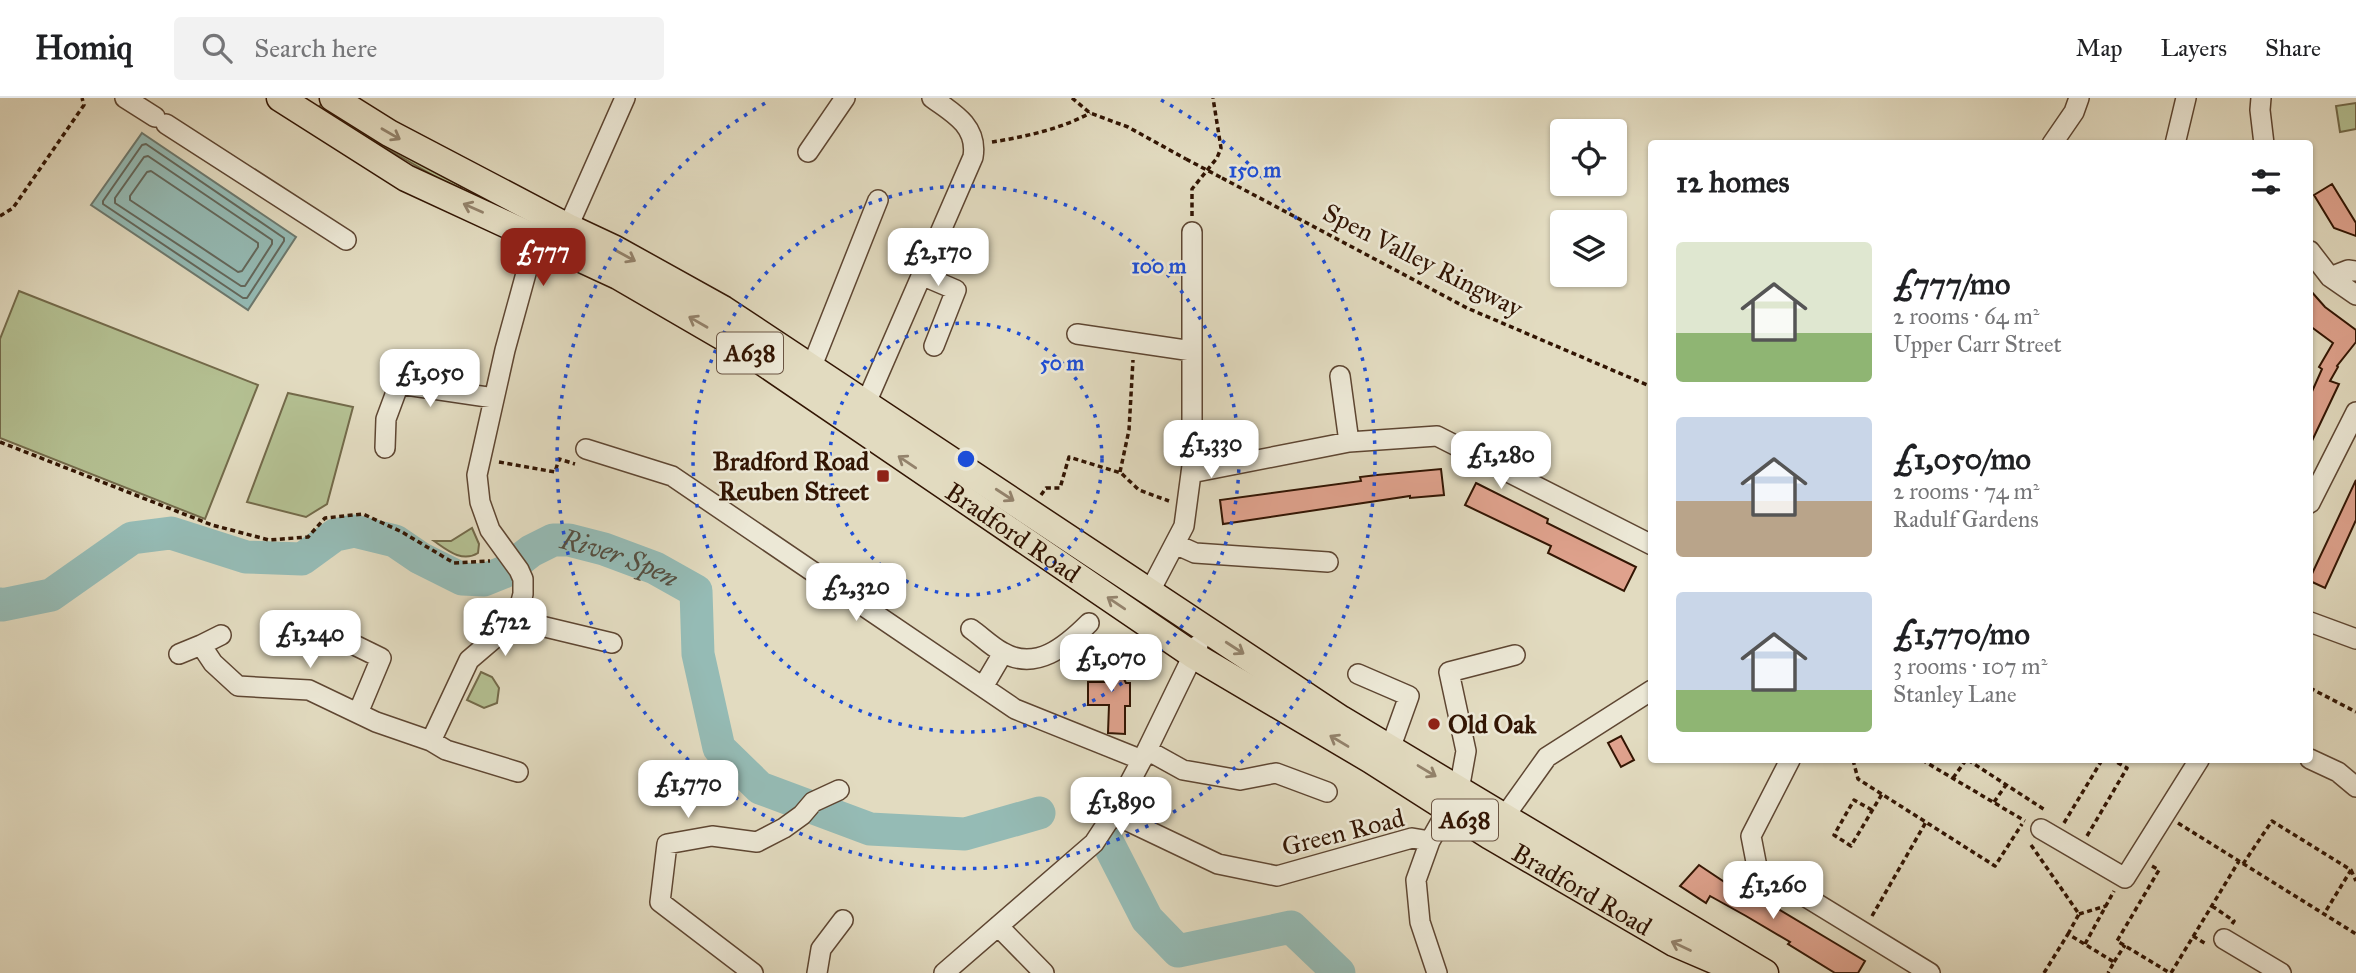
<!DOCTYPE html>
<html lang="en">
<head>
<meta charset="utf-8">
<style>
	body { margin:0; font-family:"IM FELL Great Primer",serif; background:#f2f2f2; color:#202124; height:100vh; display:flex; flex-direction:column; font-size:26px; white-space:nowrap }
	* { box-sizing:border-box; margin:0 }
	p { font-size:23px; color:#757577 }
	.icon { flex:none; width:38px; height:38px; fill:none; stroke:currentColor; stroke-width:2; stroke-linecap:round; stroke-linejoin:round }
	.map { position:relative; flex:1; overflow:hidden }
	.sheet { position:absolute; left:1648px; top:42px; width:665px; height:623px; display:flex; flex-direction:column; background:#fff; border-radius:7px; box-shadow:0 2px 5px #0004 }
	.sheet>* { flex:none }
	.controls { position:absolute; left:1550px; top:21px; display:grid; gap:14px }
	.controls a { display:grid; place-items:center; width:77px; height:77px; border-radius:7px; background:#fff; box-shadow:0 2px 5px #0004; font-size:35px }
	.price { position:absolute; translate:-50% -60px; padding:0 16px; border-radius:14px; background:#fff; color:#222; font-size:23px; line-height:46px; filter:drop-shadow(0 2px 4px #0008) }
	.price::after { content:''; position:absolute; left:50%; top:42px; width:21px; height:16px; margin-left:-10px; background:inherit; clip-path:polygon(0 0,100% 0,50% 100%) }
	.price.on { background:#8f2418; color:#fff }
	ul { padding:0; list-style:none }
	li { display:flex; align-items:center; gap:21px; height:175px; padding:0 28px }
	li span { display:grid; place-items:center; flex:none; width:196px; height:140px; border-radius:7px; color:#555 }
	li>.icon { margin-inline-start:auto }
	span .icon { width:84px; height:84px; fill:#fffc; stroke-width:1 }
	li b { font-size:30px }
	h2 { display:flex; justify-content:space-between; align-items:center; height:84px; padding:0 28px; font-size:30px }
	header { display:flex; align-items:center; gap:42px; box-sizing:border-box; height:98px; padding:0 35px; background:#fff; border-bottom:2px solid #e0e0e0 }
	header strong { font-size:33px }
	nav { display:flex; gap:38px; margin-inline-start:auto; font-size:24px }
	.search { width:490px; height:63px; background:#f2f2f2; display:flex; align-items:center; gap:18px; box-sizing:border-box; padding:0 24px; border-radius:7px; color:#757577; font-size:26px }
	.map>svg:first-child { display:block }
	.green { fill:#b4c092; stroke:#736a4a; stroke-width:2 }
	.water { fill:#95bbb5; stroke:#6d796e; stroke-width:2 }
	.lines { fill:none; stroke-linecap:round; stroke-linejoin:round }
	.shore { stroke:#64685c; stroke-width:2 }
	.river { stroke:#95bbb5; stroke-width:33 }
	.building { fill:#dfa28d; stroke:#321503; stroke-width:2 }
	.minor-casing { stroke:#5e4632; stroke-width:22 }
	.major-casing { stroke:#321503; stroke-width:29 }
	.path { stroke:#321503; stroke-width:3.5; stroke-dasharray:5 3.5; stroke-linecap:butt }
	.minor { stroke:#ece8d6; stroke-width:19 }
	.major { stroke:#e2dbc0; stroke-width:26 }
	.path-bridge { stroke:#321503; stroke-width:3.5; stroke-dasharray:5 3.5; stroke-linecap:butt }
	.oneway { stroke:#93826b }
	.ring { fill:none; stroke:#1d4ed8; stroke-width:3.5; stroke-dasharray:3.5 7 }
	.poi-dot { fill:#8f2418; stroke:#ece8d6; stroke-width:2.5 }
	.labels { text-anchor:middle; stroke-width:5; stroke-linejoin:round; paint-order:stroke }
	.shield { fill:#ece8d6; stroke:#6a5442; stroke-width:2 }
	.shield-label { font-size:24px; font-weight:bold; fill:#321503 }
	.street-label { font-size:26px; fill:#321503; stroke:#ece8d6 }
	.poi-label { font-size:26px; font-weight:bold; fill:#321503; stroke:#ece8d6; text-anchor:end }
	.water-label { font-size:28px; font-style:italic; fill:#554f41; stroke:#ece8d6 }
	.centre { fill:#1d4ed8; stroke:#ece8d6; stroke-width:3.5 }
	.ring-label { font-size:21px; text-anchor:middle; font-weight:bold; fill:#1d4ed8; stroke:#ece8d6; stroke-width:5; stroke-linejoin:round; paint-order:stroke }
</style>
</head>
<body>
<header>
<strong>Homiq</strong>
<div class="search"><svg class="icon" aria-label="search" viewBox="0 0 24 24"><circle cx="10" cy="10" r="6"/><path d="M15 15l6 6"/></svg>Search here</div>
<nav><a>Map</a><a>Layers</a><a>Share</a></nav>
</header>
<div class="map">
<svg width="2356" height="875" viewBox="0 0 2356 875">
	<rect width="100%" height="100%" fill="#e2dbc0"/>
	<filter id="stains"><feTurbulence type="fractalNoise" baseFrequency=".00286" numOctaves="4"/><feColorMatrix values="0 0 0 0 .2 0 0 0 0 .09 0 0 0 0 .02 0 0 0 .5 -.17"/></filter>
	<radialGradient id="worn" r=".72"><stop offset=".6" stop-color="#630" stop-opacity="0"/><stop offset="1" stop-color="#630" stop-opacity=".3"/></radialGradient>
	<!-- green -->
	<path class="green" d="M323,3L461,88L460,93L318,11Z
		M2356,5V31L2340,34L2336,8Z
		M19,193L258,287L205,421L0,340V241Z
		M288,295L353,309L327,406L306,419L247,404Z
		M472,430L479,446L478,455C462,465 447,452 434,443H451Z
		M481,574L492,579L499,590L497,605L484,610L467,602Z"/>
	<!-- water -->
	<path class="water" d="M142,35L296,139L248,212L91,107Z"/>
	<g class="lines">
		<!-- shore -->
		<path class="shore" d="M146,46L284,140V143L247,200H243L103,106V103L142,47Z
			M148,58L272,142V146L245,188H241L115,105V100L144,59Z
			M151,73L258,145V149L242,173L238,174L130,102V98L147,74Z"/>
		<!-- river -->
		<g class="river">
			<path id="s1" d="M0,506L2,507L51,497L132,440L171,435L246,459L302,461L335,437L354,433L395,443L420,460L462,481L484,482L504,474L531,453L553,442H569L604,451L655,470L696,493L698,556L719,650L760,690L870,731L965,736L1039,715"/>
			<path d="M1107,743L1147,821L1178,853L1291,829L1339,875"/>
		</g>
	</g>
	<!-- building -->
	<path class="building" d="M2332,86L2356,125V138L2334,130L2314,97Z
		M2310,192L2325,209L2356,232V244L2337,268L2338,269L2330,283L2339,286L2310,347V298L2322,271L2319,269L2333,245L2310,228Z
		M1441,371L1444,397L1410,400V398L1223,426L1220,402L1361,383L1360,379L1377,377Z
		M2356,382V422L2325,490L2310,483V480Z
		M1476,385L1548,421L1547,425L1636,469L1624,493L1548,455L1551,448L1465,407Z
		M1112,557L1126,585H1130V608H1125V636L1108,635L1109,607H1088V584H1106L1096,564Z
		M1621,638L1634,662L1621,669L1608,645Z
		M1699,767L1726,785L1728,781L1865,863L1858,875H1835L1788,846L1790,844L1746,818L1710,798L1706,805L1680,788Z"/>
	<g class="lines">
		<defs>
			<path id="minor" d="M125,0L155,19
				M2261,0L2260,12L2264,46
				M166,26L346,142
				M2052,46L2074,14L2079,0
				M2175,46L2186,0
				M808,54L845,0
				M563,140L625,0
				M2310,153L2330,179L2356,197
				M921,177L956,192L934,248
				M2330,179L2348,172L2356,173
				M1077,236L1192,253
				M812,268L878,102
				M1340,278L1349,344
				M866,305L973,59C978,29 954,15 932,0
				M385,350L386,321L399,286L494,300
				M586,351L672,378L1015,611L1142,662
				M1191,375L1349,344L1437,338L1652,447
				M2310,405L2356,314
				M1175,446L1195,455L1328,464
				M1150,493L1184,428L1192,368V134
				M516,522L612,545
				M2310,524L2356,541
				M971,531C981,538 991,548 1002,554C1036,574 1066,548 1089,525
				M332,536L381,560L358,615
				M201,547L221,537
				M179,556L201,547L213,565L238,588L309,592L376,624L431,643L446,652L518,674
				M1358,576L1409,598L1390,651
				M983,589L1003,555
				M431,643L469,562L516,522L523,496V481L519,472L490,432L480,404L477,377L505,252L539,128
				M1147,652L1183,672L1240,682L1276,675L1327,694
				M2310,661L2338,674L2356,689
				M1790,662L1751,738L1757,769L1930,875
				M1113,716L1218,766L1277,778L1412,740L1430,743
				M1497,729L1547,659L1652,592
				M2041,731L2125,780L2199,662
				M998,828L1044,875
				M2224,841L2281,875
				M753,875L660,804L667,746L712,738L757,744L784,730L802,717L813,704L839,692
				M817,875L821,851L843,822
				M944,875L1094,745L1113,716L1147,652L1198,547
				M1437,875L1420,824L1416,782L1430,743L1459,692L1466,653L1449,574L1515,557"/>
			<g id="major">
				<path id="s2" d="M280,0L406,80L618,178L742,250L1193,557L1371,662L1490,738L1674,845L1744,875"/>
				<path d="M333,0L389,35L568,129L615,151L723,211L1341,621L1765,875"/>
			</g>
		</defs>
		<!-- minor casing -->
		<use href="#minor" class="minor-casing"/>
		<!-- major casing -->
		<use href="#major" class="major-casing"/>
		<!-- path -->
		<path class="path" d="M1072,0L1090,15L1128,29L1186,61
			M992,44C1024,39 1061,31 1090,15
			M1222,80L1467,210L1652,289
			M0,118L13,110L84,7L82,0
			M1192,118V91L1217,60L1221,50L1213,0
			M0,344L212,427L269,442L308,439L325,420L363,416L402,434L454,465L490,463
			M499,364L555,374L559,361L575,366
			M1120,374L1129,332L1133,262
			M1041,397L1046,390H1060L1069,359L1121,375L1139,392L1169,403
			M2310,590L2356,614
			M1853,662L1858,681L1995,768L2022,726
			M1922,662L2025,723
			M1968,662L2045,712
			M1953,680L1966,662
			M1994,704L2006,687
			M1872,712L1854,702L1834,737L1851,748L1882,696
			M2064,725L2102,662
			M2178,725L2356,836
			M2087,738L2127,670L2113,662
			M2031,747L2079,816L2068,836
			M2243,766L2272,723L2351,772L2324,816
			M2152,768L2159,772L2117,843L2170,875
			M2351,772L2356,783
			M2212,808L2234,823L2232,826
			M2079,816L2106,808
			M1872,818L1926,724
			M2193,838L2206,846
			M2085,846L2114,793
			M2114,864L2125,847
			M2044,875L2068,836L2114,864L2108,875
			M2171,875L2239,763"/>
		<!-- minor -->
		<use href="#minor" class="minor"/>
		<!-- major -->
		<use href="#major" class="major"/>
		<!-- path-bridge -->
		<path class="path-bridge" d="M1186,61L1222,80"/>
	</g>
	<!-- one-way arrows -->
	<defs><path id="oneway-shaft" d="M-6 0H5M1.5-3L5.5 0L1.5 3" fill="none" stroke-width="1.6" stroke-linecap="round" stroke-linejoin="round" transform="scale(1.75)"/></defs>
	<g class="oneway">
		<use href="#oneway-shaft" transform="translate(391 36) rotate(30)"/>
		<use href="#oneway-shaft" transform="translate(473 110) rotate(-156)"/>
		<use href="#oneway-shaft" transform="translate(626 158) rotate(29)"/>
		<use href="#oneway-shaft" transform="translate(698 224) rotate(-150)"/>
		<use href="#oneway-shaft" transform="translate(907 364) rotate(-146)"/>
		<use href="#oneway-shaft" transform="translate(1005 397) rotate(33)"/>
		<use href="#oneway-shaft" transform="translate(1116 505) rotate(-146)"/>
		<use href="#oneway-shaft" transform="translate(1235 550) rotate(33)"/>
		<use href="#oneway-shaft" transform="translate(1339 643) rotate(-149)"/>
		<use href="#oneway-shaft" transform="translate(1427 673) rotate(31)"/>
		<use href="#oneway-shaft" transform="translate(1681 848) rotate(-155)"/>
	</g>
	<!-- distance rings -->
	<g class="ring">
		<circle cx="966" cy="361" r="136"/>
		<circle cx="966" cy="361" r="273"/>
		<path d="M1161 2A409 409 0 1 1 771 2"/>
	</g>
	<!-- markers -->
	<g class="poi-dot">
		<rect x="876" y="371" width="14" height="14" rx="3.5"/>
		<circle cx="1434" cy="626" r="7"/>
	</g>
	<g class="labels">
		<!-- shield labels -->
		<g class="shield">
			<rect x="717" y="234.5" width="66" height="41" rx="5"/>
			<rect x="1432" y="701.5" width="66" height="41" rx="5"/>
		</g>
		<g class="shield-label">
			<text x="750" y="263">A638</text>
			<text x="1465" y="730">A638</text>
		</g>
		<!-- street labels -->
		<g class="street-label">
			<text transform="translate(1423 162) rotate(27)" y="9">Spen Valley Ringway</text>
			<text dy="9" stroke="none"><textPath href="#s2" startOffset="854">Bradford Road</textPath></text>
			<text transform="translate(1343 734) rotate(-14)" y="9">Green Road</text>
			<text dy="9" stroke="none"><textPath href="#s2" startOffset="1526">Bradford Road</textPath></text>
		</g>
		<!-- poi labels -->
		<g class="poi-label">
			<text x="869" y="372">Bradford Road<tspan x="869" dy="30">Reuben Street</tspan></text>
			<text x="1448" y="635" text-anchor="start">Old Oak</text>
		</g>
		<!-- water labels -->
		<g class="water-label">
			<text dy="10" stroke="none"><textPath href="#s1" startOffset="677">River Spen</textPath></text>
		</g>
	</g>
	<circle cx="966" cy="361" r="10" class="centre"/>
	<g class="ring-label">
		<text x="1255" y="79">150 m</text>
		<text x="1159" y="175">100 m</text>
		<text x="1062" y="272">50 m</text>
	</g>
	<rect width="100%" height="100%" filter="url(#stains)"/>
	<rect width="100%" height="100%" fill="url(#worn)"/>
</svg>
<div class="controls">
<a><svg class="icon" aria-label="locate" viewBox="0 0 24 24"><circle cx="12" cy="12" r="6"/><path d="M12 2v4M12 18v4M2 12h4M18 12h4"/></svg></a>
<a><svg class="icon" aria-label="layers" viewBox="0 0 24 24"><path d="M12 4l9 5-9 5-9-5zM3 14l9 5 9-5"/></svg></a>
</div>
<b class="price on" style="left:543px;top:190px">£777</b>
<b class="price" style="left:938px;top:190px">£2,170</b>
<b class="price" style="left:430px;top:311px">£1,050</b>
<b class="price" style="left:1211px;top:382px">£1,330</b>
<b class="price" style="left:1501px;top:393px">£1,280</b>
<b class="price" style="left:856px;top:525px">£2,320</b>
<b class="price" style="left:505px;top:560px">£722</b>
<b class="price" style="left:310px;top:572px">£1,240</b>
<b class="price" style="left:1111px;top:596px">£1,070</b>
<b class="price" style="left:688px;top:722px">£1,770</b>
<b class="price" style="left:1121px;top:739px">£1,890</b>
<b class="price" style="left:1773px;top:823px">£1,260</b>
<section class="sheet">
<h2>12 homes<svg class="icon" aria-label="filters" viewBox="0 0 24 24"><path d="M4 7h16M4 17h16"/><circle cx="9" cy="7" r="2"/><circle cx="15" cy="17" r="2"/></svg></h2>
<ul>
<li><span style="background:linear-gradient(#dfe7d0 65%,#8fb573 0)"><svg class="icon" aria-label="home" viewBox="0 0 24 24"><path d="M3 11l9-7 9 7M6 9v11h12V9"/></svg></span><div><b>£777/mo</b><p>2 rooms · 64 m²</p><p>Upper Carr Street</p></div></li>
<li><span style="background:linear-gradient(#c9d6e8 60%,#b9a48a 0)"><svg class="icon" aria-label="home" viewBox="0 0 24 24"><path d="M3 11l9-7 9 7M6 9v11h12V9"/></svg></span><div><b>£1,050/mo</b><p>2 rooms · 74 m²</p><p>Radulf Gardens</p></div></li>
<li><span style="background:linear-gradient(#c9d6e8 70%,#8fb573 0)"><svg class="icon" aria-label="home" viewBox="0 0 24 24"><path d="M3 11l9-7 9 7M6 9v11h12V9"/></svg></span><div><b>£1,770/mo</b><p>3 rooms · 107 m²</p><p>Stanley Lane</p></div></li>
</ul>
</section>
</div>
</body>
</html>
